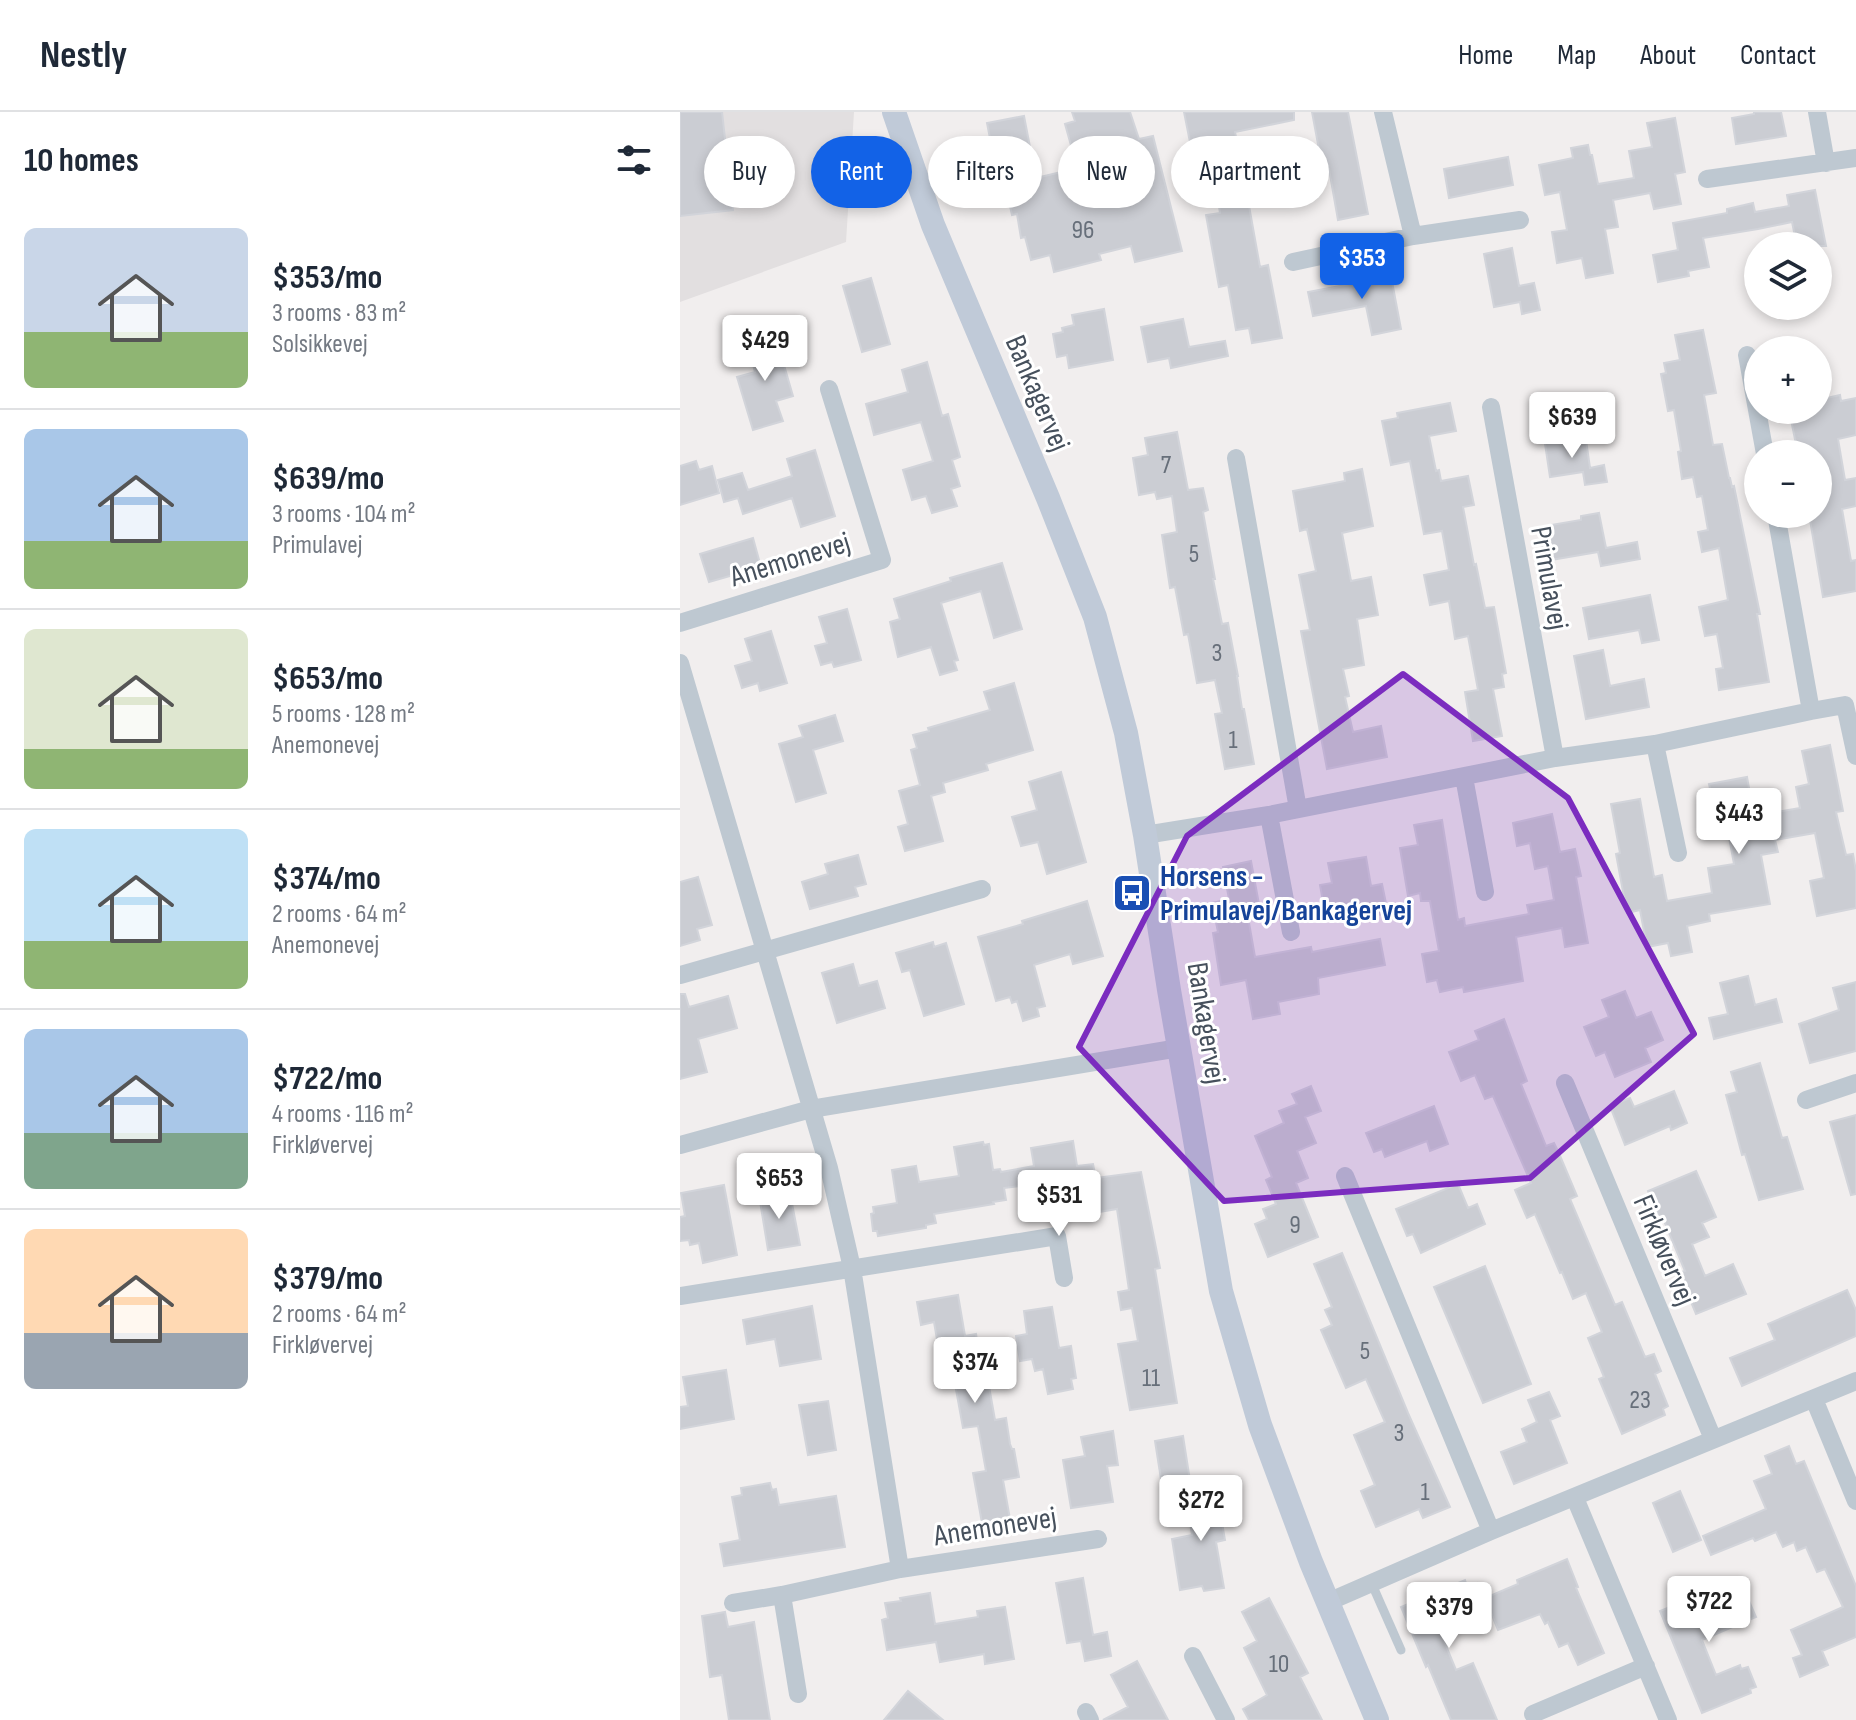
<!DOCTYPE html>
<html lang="en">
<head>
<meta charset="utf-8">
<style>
	body { margin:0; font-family:"Sofia Sans Condensed",sans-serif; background:#f6f6f7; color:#1f2937; height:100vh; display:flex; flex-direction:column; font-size:30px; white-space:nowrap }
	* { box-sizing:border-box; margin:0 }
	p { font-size:26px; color:#747a83 }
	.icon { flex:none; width:44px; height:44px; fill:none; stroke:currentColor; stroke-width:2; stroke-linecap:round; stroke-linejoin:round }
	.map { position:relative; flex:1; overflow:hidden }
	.panel { display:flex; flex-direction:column; background:#fff; width:680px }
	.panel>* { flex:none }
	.top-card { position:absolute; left:24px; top:24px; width:760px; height:72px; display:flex; gap:16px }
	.buttons { position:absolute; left:1064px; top:120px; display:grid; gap:16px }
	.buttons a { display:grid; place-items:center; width:88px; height:88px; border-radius:50%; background:#fff; box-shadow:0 4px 12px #0003; font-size:40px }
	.price { position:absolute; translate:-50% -68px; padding:0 18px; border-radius:8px; background:#fff; color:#222; font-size:26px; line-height:52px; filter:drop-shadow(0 2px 4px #0008) }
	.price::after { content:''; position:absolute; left:50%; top:48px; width:24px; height:18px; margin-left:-12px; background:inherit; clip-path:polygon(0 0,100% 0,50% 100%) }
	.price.current { background:#1262e7; color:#fff }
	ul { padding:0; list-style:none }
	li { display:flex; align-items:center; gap:24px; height:200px; padding:0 24px }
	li+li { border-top:2px solid #e0e1e3 }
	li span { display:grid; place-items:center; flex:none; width:224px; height:160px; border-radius:12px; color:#555 }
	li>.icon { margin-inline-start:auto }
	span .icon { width:96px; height:96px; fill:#fffc; stroke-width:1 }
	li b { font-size:34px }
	h2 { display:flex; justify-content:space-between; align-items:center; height:96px; padding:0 24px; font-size:34px }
	.pill { padding:0 28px; border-radius:36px; background:#fff; box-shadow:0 4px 12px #0003; font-size:28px; line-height:72px }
	.pill.current { background:#1262e7; color:#fff }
	header { display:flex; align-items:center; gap:48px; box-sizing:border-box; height:112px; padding:0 40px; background:#fff; border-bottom:2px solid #e0e1e3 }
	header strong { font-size:38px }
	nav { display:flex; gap:44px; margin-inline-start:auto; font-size:28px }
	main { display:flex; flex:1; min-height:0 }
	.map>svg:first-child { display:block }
	.education { fill:#e2dfe0 }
	.building { fill:#cbcdd3; stroke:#d2d4da; stroke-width:2 }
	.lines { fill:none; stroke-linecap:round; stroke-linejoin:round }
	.lane { stroke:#bec8d1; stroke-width:9 }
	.street { stroke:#bec8d1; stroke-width:18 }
	.secondary { stroke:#c0cad8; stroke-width:24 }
	.marked { fill:#7b2cbf; fill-opacity:0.2; stroke:#7b2cbf; stroke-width:6; stroke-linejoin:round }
	.labels { text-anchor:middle; stroke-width:6; stroke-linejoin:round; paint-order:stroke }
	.number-label { font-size:26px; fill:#676f7a }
	.street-label { font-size:30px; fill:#46505c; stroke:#fff }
	.transit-label { font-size:30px; font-weight:bold; fill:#164399; stroke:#fff; text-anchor:start }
</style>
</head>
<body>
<header>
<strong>Nestly</strong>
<nav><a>Home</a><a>Map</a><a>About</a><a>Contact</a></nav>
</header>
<main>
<section class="panel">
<h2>10 homes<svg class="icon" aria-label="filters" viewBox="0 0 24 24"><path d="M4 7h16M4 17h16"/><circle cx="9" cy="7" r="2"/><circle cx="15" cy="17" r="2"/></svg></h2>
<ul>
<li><span style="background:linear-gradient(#c9d6e8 65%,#8fb573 0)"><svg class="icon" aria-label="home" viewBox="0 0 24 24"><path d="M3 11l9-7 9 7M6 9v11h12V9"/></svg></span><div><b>$353/mo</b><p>3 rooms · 83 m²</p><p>Solsikkevej</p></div></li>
<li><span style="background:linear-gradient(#a9c7e8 70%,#8fb573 0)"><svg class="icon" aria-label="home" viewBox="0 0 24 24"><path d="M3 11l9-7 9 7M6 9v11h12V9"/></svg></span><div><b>$639/mo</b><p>3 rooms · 104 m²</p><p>Primulavej</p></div></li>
<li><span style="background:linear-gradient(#dfe7d0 75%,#8fb573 0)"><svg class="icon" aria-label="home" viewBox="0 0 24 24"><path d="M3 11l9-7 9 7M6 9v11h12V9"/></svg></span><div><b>$653/mo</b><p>5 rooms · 128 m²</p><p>Anemonevej</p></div></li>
<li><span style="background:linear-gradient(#bfe0f5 70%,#8fb573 0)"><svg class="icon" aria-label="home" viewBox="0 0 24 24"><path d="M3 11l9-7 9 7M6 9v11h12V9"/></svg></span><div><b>$374/mo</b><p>2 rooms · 64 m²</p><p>Anemonevej</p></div></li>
<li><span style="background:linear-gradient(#a9c7e8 65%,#7fa58c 0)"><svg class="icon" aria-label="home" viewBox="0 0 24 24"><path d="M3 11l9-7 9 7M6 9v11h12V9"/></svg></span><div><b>$722/mo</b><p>4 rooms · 116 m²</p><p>Firkløvervej</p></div></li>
<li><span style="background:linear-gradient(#ffd9b3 65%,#9aa5b1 0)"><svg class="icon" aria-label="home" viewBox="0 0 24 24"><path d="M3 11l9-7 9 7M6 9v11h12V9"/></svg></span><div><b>$379/mo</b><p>2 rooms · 64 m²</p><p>Firkløvervej</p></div></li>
</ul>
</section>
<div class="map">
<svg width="1176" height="1608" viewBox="0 0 1176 1608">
	<rect width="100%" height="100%" fill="#f1eeee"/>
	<!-- education -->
	<path class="education" d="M0,0H174L166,130L0,190Z"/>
	<!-- building -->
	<path class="building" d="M0,0H42L53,98L0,104Z
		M392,0H450L459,27L473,24L502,139L455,150L451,134L419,142L421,148L374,160L370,143L351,148L345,125L341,126L337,102L332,103L327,81H323L319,52H315L307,11L344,4L356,66L398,56L407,92L439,83L425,28L392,37L385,12L395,9Z
		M504,0H614V8L555,20L558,35L529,41L526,27L510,30Z
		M632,0H668L688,102L658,108L649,57L643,59Z
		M1074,0H1101L1106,24L1056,32L1052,6L1074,2Z
		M995,6L1005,60L995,62L1001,92L974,97L970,81L933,88L938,115L925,117L933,161L906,166L902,146L877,151L872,120L887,118L880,80L865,83L859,53L893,46L891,36L908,33L910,43H912L918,72L954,66L949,39L972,35L967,11Z
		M828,45L833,73L769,86L764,57Z
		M566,77L580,155L588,153L602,226L572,231L569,216L556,218L548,173L539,175L526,103L540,101L537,82Z
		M1135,78L1146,134H1117L1112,110L1078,117L1023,126L1029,155L1008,159L1009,164L978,170L973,143L998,138L993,111L1047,101V97L1073,91L1075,100L1109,94L1107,83Z
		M832,136L839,174L854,171L860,198L842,202L840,190L814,195L804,142Z
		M710,159L721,217L692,223L686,194L633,204L628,180L681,170L680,164Z
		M191,166L210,232L182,240L163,174Z
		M424,197L433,248L389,256L387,243L377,245L373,222L383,220L382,216L394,213L392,203Z
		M503,207L509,235L545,229L548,244L491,256L489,246L468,250L461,215Z
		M1023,218L1036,281L1024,283L1033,333L1042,332L1049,366H1050L1052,375L1054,374L1080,502H1077L1089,570L1039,578L1036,557L1043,556L1037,522L1025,524L1019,495L1048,488L1039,436L1022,440L1018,420L1028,418L1022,384L1017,385L1013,365L1002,367L998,340L1001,339L994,298L988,299L981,262L986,261L984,251L1000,248L995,223Z
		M95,222L113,284L96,289L103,309L73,318L57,265L75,260L67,231Z
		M247,250L262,304L268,302L280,345L272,348L280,374L271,377L277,394L252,401L246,384L232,388L223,358L253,349L241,310L194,323L186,292L228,280L222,258Z
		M1160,283L1161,289L1176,286V323L1158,327L1165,368L1176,366V394L1162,397L1171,449L1176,448V479L1143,485L1129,402H1138V342H1118L1109,298H1138V288Z
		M770,291L776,319L749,324L756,359L759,358L761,369L788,364L794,393L783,395L794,453L796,452L805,496L814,495L826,561L822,562L824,575L813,577L822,624L793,629L785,580L798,578L788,524L775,527L769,489L750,493L744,463L769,458L762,419L744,422L730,349L711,353L702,309L718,306L717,301Z
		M497,320L508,378L523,376L528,398L523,400L535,467H533L542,512L548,511L558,564H557L562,597H564L574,652L545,657L535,602L542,601L535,568L517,571L508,522L504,523L495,475L490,476L482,423L497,420L492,384L477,387L475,380L459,383L453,346L468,343L465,326Z
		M884,322L886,331L906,328L910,356L924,353L927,370L905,373L903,360L870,365L864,325Z
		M135,338L155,404L121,415L112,386L63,402L58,386L44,390L38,368L62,361L68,378L112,364L107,347Z
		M16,349L19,358L32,354L39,381L0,393V354Z
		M682,357L693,414L662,421L671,469L691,465L698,503L677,507L684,553L663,557L669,584L665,585L673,620L701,614L707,645L647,657L621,519L630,518L619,463L636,459L627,417L620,419L613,379L665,369L664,361Z
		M919,401L926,436L957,430L960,447L921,454L918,440L865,449L859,415L901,408V404Z
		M73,426L81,455L29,470L20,442Z
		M322,451L342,517L314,526L301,479L261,491L278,548L274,549L277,558L260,563L251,535L218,545L210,510L220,507L214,487L271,469L270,466Z
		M970,483L979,528L962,531L959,518L909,527L903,496Z
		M167,497L181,548L154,555L152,550L141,553L135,534L147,531L139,505Z
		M91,519L107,571L80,579L78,571L62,576L55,554L72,549L65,527Z
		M923,538L930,574L964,567L969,595L906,607L894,544Z
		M334,571L353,638L306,652L308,658L263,671L265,680L251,684L263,729L225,739L218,715L228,712L219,679L240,673L231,638L237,636L233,623L249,619L248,616L310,598L304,580Z
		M155,603L163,629L133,638L146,681L116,690L99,632L123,625L119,614Z
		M1150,633L1163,699L1156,700L1166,743L1173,742L1176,759V796L1137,804L1130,769L1144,766L1135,721L1095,728L1098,740L1081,743L1090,792L1029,802L1030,809L1007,814L1012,840L991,844L988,831L967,835L960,798L947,801L936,742L940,741L931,692L960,687L974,765L982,763L987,789L1032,781L1028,756L1054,752L1043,693L1034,695L1029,672L1067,665L1074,704L1120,696L1116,675L1129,672L1122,639Z
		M381,660L406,750L367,762L358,730L341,734L332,705L357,698L349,670Z
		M872,702L880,740L895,737L901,764L896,765L908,831L885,835L882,816L836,825L843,869L784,880L783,875L760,880L757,868L747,870L742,842L759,839L750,789H741L740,781L728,784L720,736L738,733L734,713L762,708L778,808L784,806L785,814L849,802L847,793L874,788L868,754L855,757L850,731L837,734L833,711Z
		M178,743L186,772L175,775L178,784L130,797L122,770L148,762L145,752Z
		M686,745L691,774L702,772L708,801L686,805L684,795L645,801L640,773L652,771L648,751Z
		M571,749L581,803L568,805L575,845L631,835L632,840L700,827L705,853L638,866L639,882L598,890L600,902L573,907L566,868L541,873L533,821L538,820L532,791L549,787L543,755Z
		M18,765L32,813L17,817L20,828L0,834V770Z
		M407,789L423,844L393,852L390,842L354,853L365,894L357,896L359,904L343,909L337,889L332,891L330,885L316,889L298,825L343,812L342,809Z
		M253,830L254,835L266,831L284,892L244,904L230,858L222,860L216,841Z
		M173,852L179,874L197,869L205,896L157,911L142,861Z
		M1068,864L1075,893L1096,887L1102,910L1034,927L1029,906L1048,902L1040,871Z
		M1176,870V939L1130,951L1119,912L1159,898L1153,876Z
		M945,879L956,906L971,900L983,928L965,936L971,950L935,965L925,940L916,944L904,915L929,905L922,888Z
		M0,882H5L9,895L48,884L57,916L18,927L27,960L0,967Z
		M824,907L847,969L841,972L866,1034L874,1031L878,1039L897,1084L890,1087L935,1193L942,1190L965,1245L974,1242L981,1259L975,1262L988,1294L983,1297L985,1303L942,1322L919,1267L924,1265L908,1226L922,1220L906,1181L893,1187L882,1160L880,1161L855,1102L847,1106L835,1078L851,1071L813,984L805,987L795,963L781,969L769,940L799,928L795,919Z
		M1080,951L1102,1026L1107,1025L1123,1077L1079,1088L1065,1042L1062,1043L1046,983L1057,980L1051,960Z
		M631,974L641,999L625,1005L636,1031L617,1039L628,1066L616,1071L638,1125L588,1145L575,1112L587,1107L583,1097L596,1092L586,1068L592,1065L575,1024L604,1011L599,999L617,992L612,982Z
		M994,979L1007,1011L991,1018L990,1014L945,1033L930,994L950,986L954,995Z
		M754,994L768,1032L750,1039L747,1029L705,1045L702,1037L694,1040L686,1021Z
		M1176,1003V1082L1171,1083L1150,1010Z
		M393,1029L397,1054L413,1052L416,1066L461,1060L480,1156L475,1157L497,1291L450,1298L438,1232L458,1229L452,1196L441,1198L438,1180L449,1178L437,1097L419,1100L417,1091L378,1098L377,1091L361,1094L357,1072L324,1076L326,1088L313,1090L314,1092L254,1102L256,1111L246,1113V1116L198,1124L197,1119H193L191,1102L194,1101L193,1095L217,1091L212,1058L236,1054L239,1070L279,1064L274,1035L303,1030L304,1033L309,1032L313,1058L320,1057L321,1060L354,1054L351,1036Z
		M1016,1059L1036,1105L1022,1111L1029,1125L1012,1132L1025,1164L1053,1152L1066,1182L1016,1202L999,1161L1005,1159L982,1104L979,1105L968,1079Z
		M778,1072L788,1096L797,1092L805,1112L741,1141L733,1122L727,1124L716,1097Z
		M44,1073L57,1143L23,1151L19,1131L10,1133L9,1128L0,1129V1105L5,1104L1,1081Z
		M98,1080L99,1083L110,1081L120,1133L88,1138L79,1083Z
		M662,1141L728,1301L770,1395L743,1406L739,1397L696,1415L681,1379L695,1373L674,1323L705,1310L686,1267L666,1276L641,1218L652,1213L645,1198L652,1195L634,1152Z
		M805,1154L851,1272L803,1291L754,1175Z
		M1167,1178L1176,1198V1224L1062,1274L1050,1246L1095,1228L1088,1212Z
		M278,1183L285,1224L296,1222L303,1263H307L315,1308L326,1306L330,1332L332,1337H334L339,1365L323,1368L330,1407L302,1411L293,1361L306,1359L298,1314L283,1316L271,1250H266L264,1238L259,1239L254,1210L241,1213L237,1190Z
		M132,1194L141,1247L100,1254L95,1227L67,1232L63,1208Z
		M372,1195L379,1236L391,1234L396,1266L391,1267L393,1277L368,1282L363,1257L355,1259L352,1247L340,1249L336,1224L347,1222L344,1199Z
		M46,1258L54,1307L0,1317V1295L8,1294L3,1265Z
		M869,1280L880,1304L870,1308L887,1351L834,1372L821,1340L847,1330L842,1317L857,1310L848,1288Z
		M148,1289L156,1338L128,1343L119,1293Z
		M433,1319L438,1353L427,1354L433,1390L391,1396L383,1348L405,1344L401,1325Z
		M503,1324L511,1375L483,1380L475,1329Z
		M1109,1334L1116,1352L1124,1349L1176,1474V1525L1142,1539L1148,1553L1120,1565L1113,1546L1122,1543L1111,1518L1163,1495L1145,1457L1137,1460L1126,1435L1117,1439L1114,1430L1103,1435L1096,1420L1075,1429L1073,1426L1031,1443L1023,1424L1086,1397L1074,1369L1092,1362L1085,1344Z
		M90,1371L92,1378L96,1377L99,1393L156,1384L165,1435L44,1454L40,1432L60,1428L52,1385L62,1383L61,1376Z
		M536,1376L545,1428L536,1430L544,1476L524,1479L522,1474L500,1478L492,1427L512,1423L505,1381Z
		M1000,1379L1021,1428L993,1440L973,1391Z
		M887,1447L898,1475L896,1476L924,1541L898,1553L888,1531L879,1535L868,1510L865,1512L860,1502L818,1518L805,1486L838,1472L837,1468Z
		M403,1466L413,1523L427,1520L431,1544L405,1549L401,1529L387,1531L376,1471Z
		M785,1468L787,1475L797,1471L806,1492L757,1512L776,1558L793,1551L817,1608H771L748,1553L746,1555L721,1495Z
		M1058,1474L1062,1484L1066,1482L1076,1505L1022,1528L1036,1563L1060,1553L1061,1557L1068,1555L1076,1575L1070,1577L1071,1581L1022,1601L980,1499L1029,1479L1031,1485Z
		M250,1481L255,1512L298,1505L297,1499L325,1495L334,1547L305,1552L304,1542L260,1550L256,1530L207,1538L202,1508L208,1506L205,1491L221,1489L220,1486Z
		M589,1486L628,1561L620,1565L642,1608H569L563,1597L587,1583L564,1536L577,1529L562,1500Z
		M45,1500L48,1515L74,1510L90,1608H49L42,1563L30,1565L22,1504Z
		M457,1549L488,1608H423L448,1595L431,1563Z
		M228,1579L263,1608H204Z"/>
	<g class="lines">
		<!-- lane -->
		<path class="lane" d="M691,1470L721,1538"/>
		<!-- street -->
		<path class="street" d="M703,0L733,124
			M1137,0L1146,51
			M1027,67L1176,46
			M613,150L733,124L840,108
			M1067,243L1085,342
			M811,295L875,646
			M556,346L618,697
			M1096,402L1131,599
			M0,511L202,448L149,277
			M0,551L149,1056L172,1156L220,1457
			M975,632L998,741
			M784,665L805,780
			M589,703L611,820
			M465,723L589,703L875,646L975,632L1131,599L1165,593L1176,644
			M0,863L302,777
			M885,971L1033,1327
			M1126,988L1176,971
			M0,1033L131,997L499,936
			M665,1064L811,1419
			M0,1184L377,1124L384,1166
			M1134,1287L1176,1389
			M895,1386L988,1608
			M102,1483L118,1582
			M648,1490L811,1419L1176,1269
			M53,1491L102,1483L220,1457L418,1427
			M513,1544L546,1608
			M406,1600L410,1608
			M853,1602L966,1554"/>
		<!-- secondary -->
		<path class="secondary" d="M214,0L253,113L368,386L415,505L446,621L465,723L489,878L541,1179L580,1313L631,1450L697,1608"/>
	</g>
	<!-- marked area -->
	<path class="marked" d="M723,562L888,686L1014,922L850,1066L544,1089L399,935L507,724Z"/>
	<!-- icons -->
	<defs>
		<symbol id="bus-square" viewBox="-11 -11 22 22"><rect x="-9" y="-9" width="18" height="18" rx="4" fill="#1a4fb4" stroke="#fff"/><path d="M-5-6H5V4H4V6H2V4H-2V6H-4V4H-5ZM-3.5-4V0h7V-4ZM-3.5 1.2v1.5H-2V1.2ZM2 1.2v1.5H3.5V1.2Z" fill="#fff"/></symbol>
	</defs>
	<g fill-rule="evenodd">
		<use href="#bus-square" x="430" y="759" width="44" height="44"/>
	</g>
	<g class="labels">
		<!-- number labels -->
		<g class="number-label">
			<text x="403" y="126">96</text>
			<text x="486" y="361">7</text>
			<text x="514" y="450">5</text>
			<text x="537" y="549">3</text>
			<text x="553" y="636">1</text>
			<text x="615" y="1121">9</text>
			<text x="685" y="1247">5</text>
			<text x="471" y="1274">11</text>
			<text x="960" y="1296">23</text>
			<text x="719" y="1329">3</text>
			<text x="745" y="1388">1</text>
			<text x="599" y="1560">10</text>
		</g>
		<!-- street labels -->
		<g class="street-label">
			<text transform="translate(358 281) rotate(67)" y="10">Bankagervej</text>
			<text transform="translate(110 447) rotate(-17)" y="10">Anemonevej</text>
			<text transform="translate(870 466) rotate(80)" y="10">Primulavej</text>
			<text transform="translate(527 911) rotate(81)" y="10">Bankagervej</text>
			<text transform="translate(985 1138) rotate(67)" y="10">Firkløvervej</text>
			<text transform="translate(315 1414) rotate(-9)" y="10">Anemonevej</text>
		</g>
		<!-- transit labels -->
		<g class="transit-label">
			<text x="480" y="774">Horsens -<tspan x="480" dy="34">Primulavej/Bankagervej</tspan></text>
		</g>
	</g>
</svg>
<div class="buttons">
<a><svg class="icon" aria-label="layers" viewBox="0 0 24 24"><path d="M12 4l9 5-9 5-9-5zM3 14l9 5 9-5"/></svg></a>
<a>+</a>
<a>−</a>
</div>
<b class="price current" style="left:682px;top:189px">$353</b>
<b class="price" style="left:85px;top:271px">$429</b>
<b class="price" style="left:892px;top:348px">$639</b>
<b class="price" style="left:1059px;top:744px">$443</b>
<b class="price" style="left:99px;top:1109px">$653</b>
<b class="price" style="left:379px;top:1126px">$531</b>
<b class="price" style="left:295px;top:1293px">$374</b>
<b class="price" style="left:521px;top:1431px">$272</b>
<b class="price" style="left:1029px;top:1532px">$722</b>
<b class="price" style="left:769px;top:1538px">$379</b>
<div class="top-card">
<a class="pill">Buy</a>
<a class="pill current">Rent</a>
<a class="pill">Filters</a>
<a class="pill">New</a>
<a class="pill">Apartment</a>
</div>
</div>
</main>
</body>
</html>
